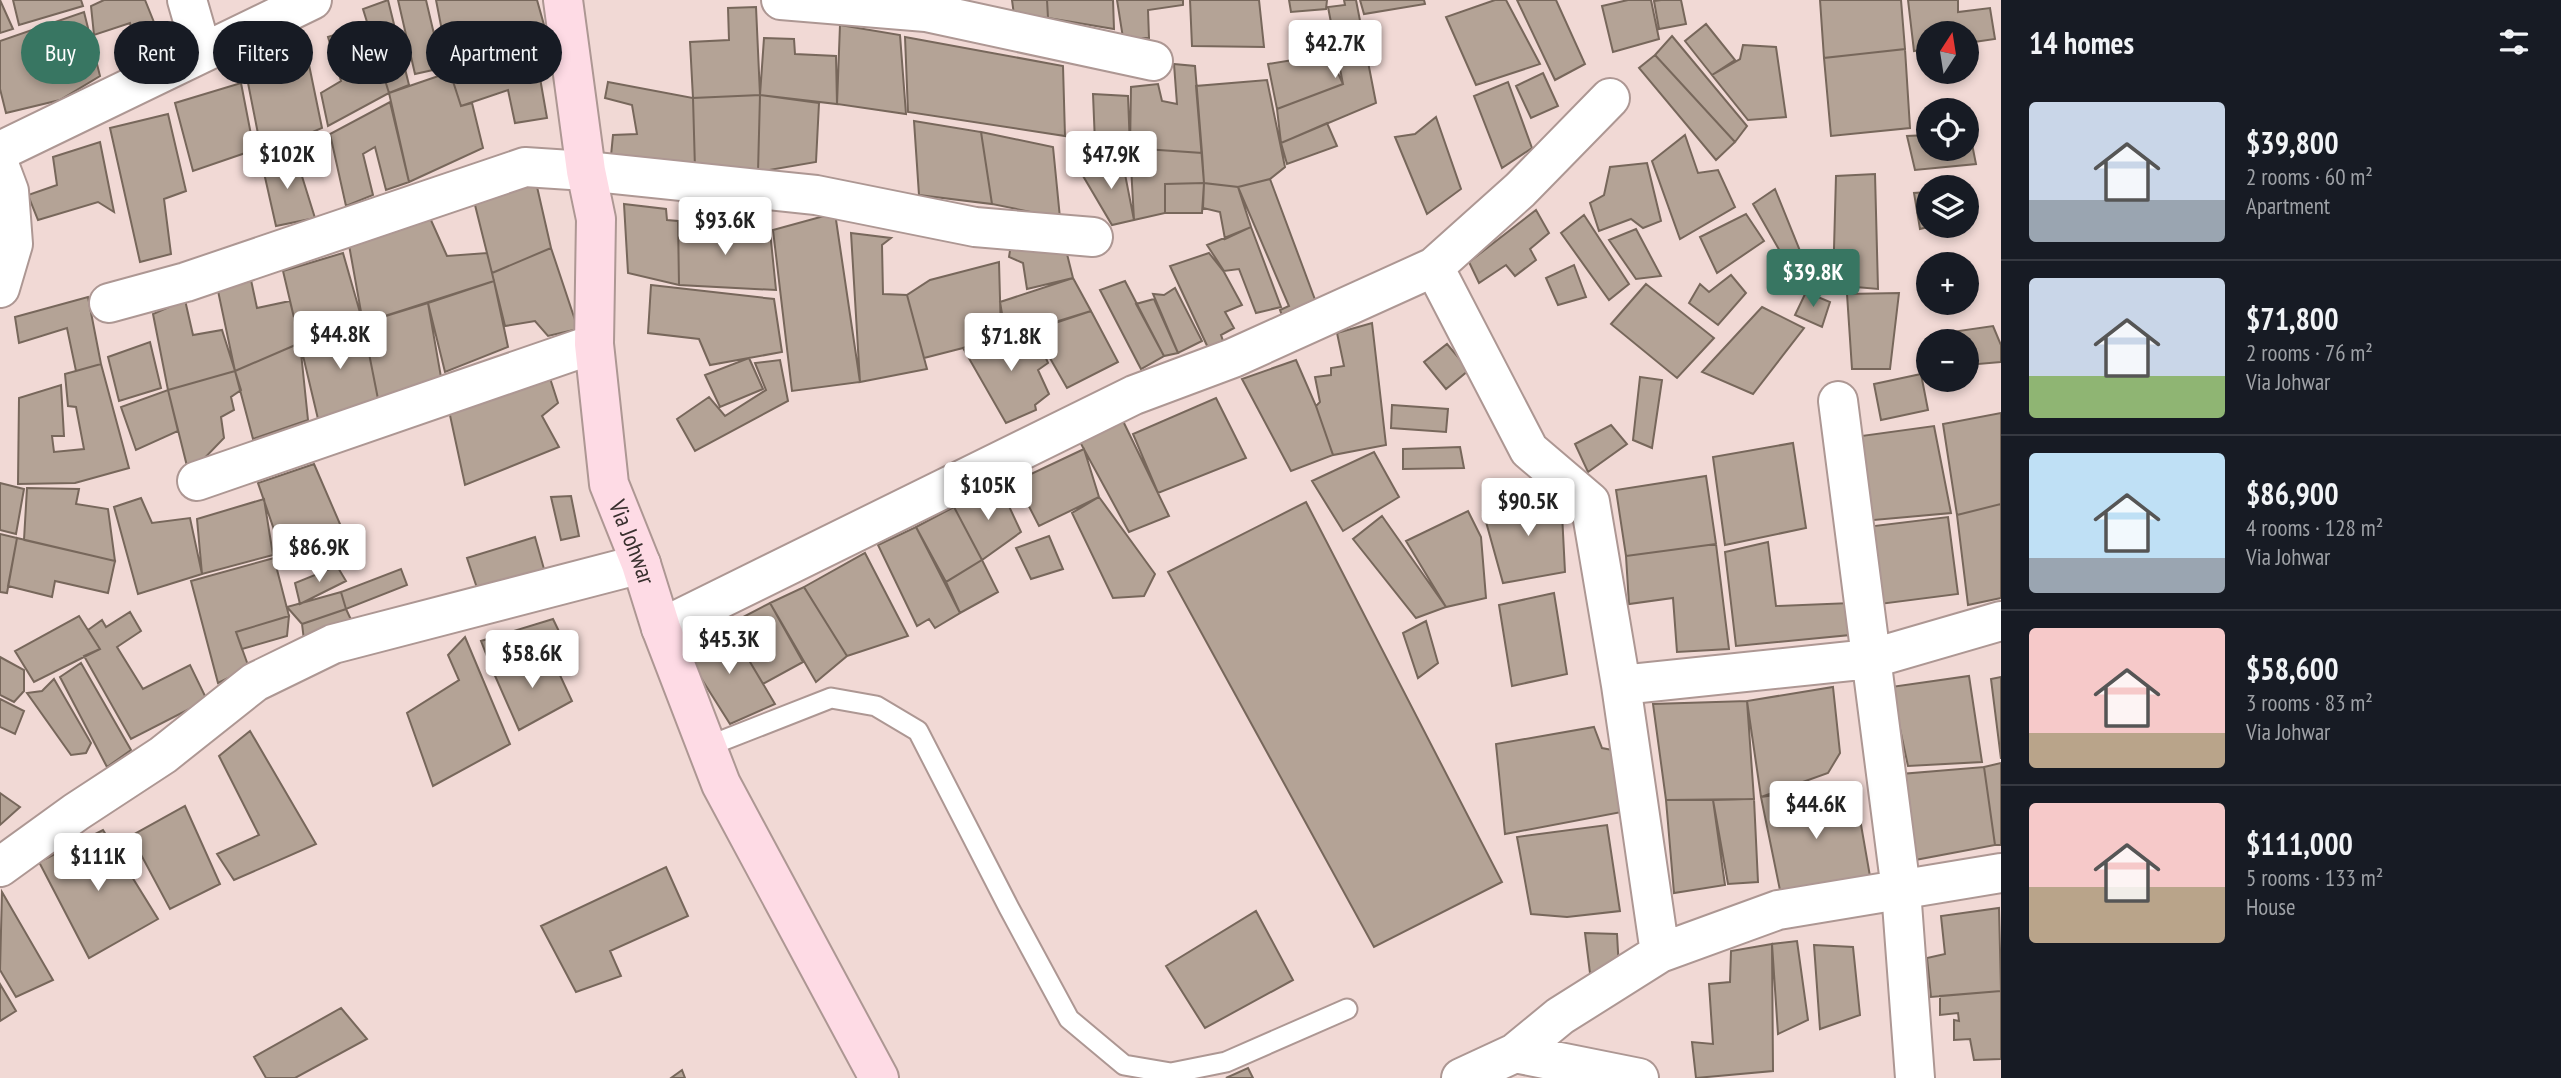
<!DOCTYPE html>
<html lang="en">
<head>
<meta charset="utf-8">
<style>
	body { margin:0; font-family:"PT Sans Narrow",sans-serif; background:#20242c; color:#f1f3f6; height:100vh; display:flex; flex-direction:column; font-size:26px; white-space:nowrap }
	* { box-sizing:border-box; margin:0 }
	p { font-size:23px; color:#9ea1a6 }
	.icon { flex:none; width:38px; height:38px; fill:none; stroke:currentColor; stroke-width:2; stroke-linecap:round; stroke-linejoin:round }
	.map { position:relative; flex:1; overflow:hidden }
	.sheet { display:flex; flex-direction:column; background:#171b24; width:560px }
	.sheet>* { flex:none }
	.banner { position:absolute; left:21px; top:21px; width:665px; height:63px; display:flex; gap:14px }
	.needle { width:46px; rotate:12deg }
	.buttons { position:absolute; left:1916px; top:21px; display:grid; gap:14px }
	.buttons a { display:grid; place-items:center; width:63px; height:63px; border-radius:50%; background:#171b24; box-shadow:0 4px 10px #0003; font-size:35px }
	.price { position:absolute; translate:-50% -60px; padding:0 16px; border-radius:7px; background:#fff; color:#222; font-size:23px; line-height:46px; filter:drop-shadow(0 2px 4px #0008) }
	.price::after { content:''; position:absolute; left:50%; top:42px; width:21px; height:16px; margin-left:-10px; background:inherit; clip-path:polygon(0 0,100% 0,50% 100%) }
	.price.current { background:#387662; color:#fff }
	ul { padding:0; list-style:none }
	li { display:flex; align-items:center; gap:21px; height:175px; padding:0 28px }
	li+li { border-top:2px solid #363941 }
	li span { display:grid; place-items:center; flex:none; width:196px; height:140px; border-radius:7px; color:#555 }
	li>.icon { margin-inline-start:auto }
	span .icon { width:84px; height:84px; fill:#fffc; stroke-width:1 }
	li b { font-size:30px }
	h2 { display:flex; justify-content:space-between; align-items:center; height:84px; padding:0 28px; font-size:30px }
	.tag { padding:0 24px; border-radius:32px; background:#171b24; box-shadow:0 4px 10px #0003; font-size:24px; line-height:63px }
	.tag.current { background:#387662; color:#fff }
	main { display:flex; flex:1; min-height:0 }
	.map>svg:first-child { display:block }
	.building { fill:#b4a396; stroke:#77675b; stroke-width:2 }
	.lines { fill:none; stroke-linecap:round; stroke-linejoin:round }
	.lane-casing { stroke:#ad9793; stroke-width:23 }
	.street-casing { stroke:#ad9793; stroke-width:42 }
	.secondary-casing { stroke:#ad9793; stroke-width:42 }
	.lane { stroke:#fff; stroke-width:19 }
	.street { stroke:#fff; stroke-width:38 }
	.secondary { stroke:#fedbe5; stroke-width:38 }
	.labels { text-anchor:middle; stroke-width:5; stroke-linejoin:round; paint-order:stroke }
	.street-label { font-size:24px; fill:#39302e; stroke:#fee6e2 }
</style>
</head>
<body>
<main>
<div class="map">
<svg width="2001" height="1078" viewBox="0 0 2001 1078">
	<rect width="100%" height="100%" fill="#f1d9d5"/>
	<!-- building -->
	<path class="building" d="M0,0L13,29L0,33Z
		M13,0H81L83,6L19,25Z
		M104,0H145L166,52L139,60L130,23L94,35L91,6Z
		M388,0L409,85L389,93L363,9Z
		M398,0H426L442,68L415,74Z
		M436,0H537L546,32L450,72Z
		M1012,0H1047L1048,18L1014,15Z
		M1047,0H1113L1114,29L1048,18Z
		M1117,0H1183V5L1148,10L1149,38H1123Z
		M1190,0H1259L1264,47L1192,46Z
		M1289,0H1327L1326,9L1291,12Z
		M1344,0H1356L1376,103L1281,143L1277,109L1343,84L1328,7L1345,5Z
		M1360,0H1424L1425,4L1364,14Z
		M1495,0H1506L1540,64L1476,85L1446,17Z
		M1517,0H1556L1585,64L1555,80Z
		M1628,0H1651L1659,39L1613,52L1602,6Z
		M1661,0H1681L1686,24L1659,29L1654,1Z
		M1820,0H1901L1905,49L1824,58Z
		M1908,0H1958V12L1990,8L1995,39L1967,43V33H1928V49L1914,51Z
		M756,7L760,95L693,98L690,42L729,40L728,8Z
		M84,12L100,76L60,100L6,113L0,89V41Z
		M1706,24L1735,60L1712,75L1685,41Z
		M368,25L389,93L328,126L321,93L341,81L328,37Z
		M840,25L900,35L906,114L837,104Z
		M1672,36L1747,126L1735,142L1655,55Z
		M905,37L1063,66L1065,136L908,112Z
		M533,38L547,118L515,123L508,90L461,106L450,72Z
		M764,38L794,39L795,54L836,56L837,104L760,95Z
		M1743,45L1776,47L1786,117L1748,120L1712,75L1740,59Z
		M1905,49L1910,128L1831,136L1824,58Z
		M1329,54L1343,84L1277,109L1268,64Z
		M307,55L322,128L262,154L247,78Z
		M1655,55L1735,142L1716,160L1639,68Z
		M1174,64L1195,66L1202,153L1130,148L1131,87L1158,84L1162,101L1177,104Z
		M450,72L461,106L472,103L483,148L409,182L389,93Z
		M1543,73L1558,106L1531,118L1516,86Z
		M1267,80L1285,167L1270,179L1238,187L1204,183L1196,86Z
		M608,82L693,98L695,169L610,166L613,135L637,134L632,105L605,98Z
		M1508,82L1532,148L1502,168L1474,96Z
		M241,83L254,150L193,171L175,103Z
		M1093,94L1128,96L1130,148L1095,143Z
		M760,95L758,172L695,169L693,98Z
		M760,95L819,103L816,162L758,172Z
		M390,102L409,182L386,190L375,147L363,154L373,195L346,206L330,134Z
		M168,114L186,191L164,199L171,254L140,262L110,128Z
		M1436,117L1461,189L1427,214L1395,137L1415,134Z
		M914,121L981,132L992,204L919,195Z
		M1327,123L1337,146L1287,164L1281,143Z
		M981,132L1053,147L1060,218L992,204Z
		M1967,134H1970L1976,164L1915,170L1907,136L1928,135V149H1967Z
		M1685,135L1698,173L1718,170L1735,207L1680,239L1652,161Z
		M100,142L114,212L98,202L38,220L28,195L57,185L53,157Z
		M1130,148L1202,153L1204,183L1165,184V213L1134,220Z
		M295,154L315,218L276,226L262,164Z
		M1116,154L1124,169L1134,220L1112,225L1076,164L1105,172Z
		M1647,163L1661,221L1643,228L1631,219L1599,231L1590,203L1604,195L1610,167Z
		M1875,174L1878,289L1833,285L1836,176Z
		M535,178L551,248L492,273L474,201Z
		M1270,179L1317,305L1285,323L1280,310L1289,306L1238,187Z
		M1204,183L1202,213H1165V184Z
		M1204,183L1238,187L1251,227L1225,239L1220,212L1203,208Z
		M1775,189L1800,251L1789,267L1753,204Z
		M1967,190H1970L1972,216L1967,218Z
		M1928,192V226H1932L1920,229L1914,193Z
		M624,204L666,209L667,220L678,221L679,285L628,273Z
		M1536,210L1549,233L1530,249L1536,260L1515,276L1506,265L1479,283L1469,262Z
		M835,213L860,382L792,391L773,230Z
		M1746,214L1764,241L1717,273L1700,237Z
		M1584,215L1629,284L1609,300L1561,233Z
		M430,218L447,256L487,253L494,281L363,323L349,245Z
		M678,221L770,231L776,290L679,285Z
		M1251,227L1281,307L1256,313L1239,269L1224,271L1207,245Z
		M1636,229L1661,276L1636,279L1609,240Z
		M851,233L891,238L882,245L883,294L907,295L927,369L860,382Z
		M1011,244L1065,246L1073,278L1027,289L1023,263L1009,257Z
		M551,248L578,329L548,336L535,321L505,326L492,273Z
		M343,253L363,323L300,343L283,271Z
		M1209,253L1224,272L1242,305L1225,312L1234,328L1221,335L1226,349L1210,352L1170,266Z
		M999,262L1001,334L963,348L924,358L907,295L930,280Z
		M1574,265L1586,297L1558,305L1546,278Z
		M1731,275L1746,293L1718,325L1689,303L1700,284L1709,292Z
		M1073,278L1091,311L1006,337L1000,302Z
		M251,280L257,308L290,301L300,343L235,371L218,291Z
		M494,281L508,347L445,372L428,303Z
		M1125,281L1164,356L1141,369L1100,290Z
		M1646,284L1714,338L1677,378L1611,324Z
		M651,285L774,299L782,352L710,365L699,339L648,333Z
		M1175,288L1202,341L1178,353L1153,294L1164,295Z
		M1806,292L1830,302L1822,327L1795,315Z
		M1899,293L1890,369H1852L1847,294Z
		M88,297L101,364L76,371L67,328L19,343L15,317Z
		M1154,299L1178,353L1164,356L1136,304Z
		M185,300L193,335L222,330L235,371L168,390L153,314Z
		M428,303L441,377L378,399L363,323Z
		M1762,307L1804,328L1753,394L1702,372Z
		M1091,311L1118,362L1067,388L1034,330Z
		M363,323L378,399L318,419L300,343Z
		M1372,323L1386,445L1333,455L1316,406L1320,402L1315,377L1331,375V368L1344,366L1337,333Z
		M1993,326L2001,345V362L1967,365V341H1932L1931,335Z
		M1034,330L1048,363L1038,370L1049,394L1035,405L1036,410L1006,423L963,348Z
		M150,342L161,388L119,401L108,357Z
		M300,343L308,420L253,439L235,371Z
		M1447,344L1469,370L1446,389L1424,362Z
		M749,358L763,389L720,407L705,375Z
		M780,360L788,401L695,451L677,419L709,397L725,416L766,390L755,363Z
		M1296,360L1316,406L1333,455L1291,471L1242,379Z
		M101,364L129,468L75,483L18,484L19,398L61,385L64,436H52L54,452L84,449L76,407L68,406L65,374Z
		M235,371L241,390L231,397L234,410L221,417L224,438L196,467L187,466L168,390Z
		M548,372L558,403L542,416L559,447L465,485L448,406Z
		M1921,374L1928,410L1881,420L1874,384Z
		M1640,377L1662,380L1652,448L1633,440Z
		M168,390L178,431L136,450L121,407Z
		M1216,398L1246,458L1158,493L1133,434Z
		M1392,405L1448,409L1446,432L1391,428Z
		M2001,413V504L1957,515L1943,424Z
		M1123,421L1169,516L1129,532L1080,442Z
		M1611,425L1627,444L1588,472L1575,444Z
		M1934,426L1951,513L1863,521L1854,437Z
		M1793,443L1806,528L1725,545L1713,457Z
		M1460,447L1464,468L1403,469V449Z
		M1084,449L1099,497L1039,526L1016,481Z
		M1374,452L1399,497L1343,531L1312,481Z
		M314,464L343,531L283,556L258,483Z
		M1706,476L1716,544L1626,556L1616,490Z
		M0,483L24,489L16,534L0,530Z
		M1000,487L1021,532L982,560L954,507Z
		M27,488L79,489L76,504L108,509L115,561L24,540Z
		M1561,494L1565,572L1503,583L1483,511Z
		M571,496L579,536L561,540L551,497Z
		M1099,497L1155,574L1144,596L1113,598L1072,513Z
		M141,498L152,523L190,518L202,574L138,594L114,507Z
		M264,499L273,555L202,574L197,519Z
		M1306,502L1502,882L1374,947L1168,572Z
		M2001,504V598L1968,605L1957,515Z
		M954,507L982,560L946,582L916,527Z
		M1468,511L1481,537L1486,598L1446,607L1406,541Z
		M1382,516L1446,607L1416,618L1353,539Z
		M1948,517L1958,594L1880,604L1866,527Z
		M916,527L960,613L935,628L929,619L917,626L878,545Z
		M0,534L17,538L7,593L0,592Z
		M1049,536L1063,569L1031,579L1016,548Z
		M535,537L544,569L478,591L467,558Z
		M17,538L115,561L108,593L55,581L52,597L8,586Z
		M1768,542L1776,606L1851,603L1850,635L1736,646L1725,552Z
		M1716,544L1729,649L1677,652L1673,598L1629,604L1626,556Z
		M865,553L908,636L847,656L804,587Z
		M274,558L289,616L236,632L249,668L218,683L191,581Z
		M982,560L998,592L960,613L946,582Z
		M337,566L346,581L300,604L295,583Z
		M401,569L407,585L346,609L341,592Z
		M804,587L847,656L816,682L770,603Z
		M341,592L346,609L302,624L287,607Z
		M1554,593L1567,674L1512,686L1499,605Z
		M770,603L803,662L763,684L728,625Z
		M346,609L353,624L304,640L302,624Z
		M130,612L141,631L117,647L143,689L190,665L207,700L131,739L84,656L100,649L88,630L102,620L106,627Z
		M79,616L100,649L34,682L15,651Z
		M289,616L287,636L242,649L236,632Z
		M553,619L566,646L492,669L481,641Z
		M1426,621L1438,663L1418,678L1403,633Z
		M728,625L775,704L730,724L684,651Z
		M465,637L510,744L433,786L407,713L459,680L448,655Z
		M0,657L24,670V691L14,702L0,695Z
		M552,658L572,701L519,730L492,669Z
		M81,663L131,750L107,767L60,677Z
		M1969,676L1982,762L1908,766L1891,687Z
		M2001,677V759L1991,679Z
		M54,679L91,743L86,753L71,755L27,693L42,691Z
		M1833,687L1840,753L1828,773L1761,797L1747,701Z
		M0,699L24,711L15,734L0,727Z
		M1747,701L1754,799L1666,800L1653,704Z
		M1594,727L1602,748L1623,752L1627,811L1505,834L1496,744Z
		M250,731L316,844L234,880L217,854L259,835L219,756Z
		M2001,763V845H1995L1984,767Z
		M1984,767L1995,845L1915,860L1901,774Z
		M1843,785L1856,796L1871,882L1782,900L1761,797Z
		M0,793L20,807L0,825Z
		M1754,799L1758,882L1728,884L1713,800Z
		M1666,800H1713L1725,885L1674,893Z
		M185,806L220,884L170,909L131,836Z
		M1607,825L1620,911L1567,917L1531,914L1517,837Z
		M103,830L158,919L89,958L39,862Z
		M666,867L688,916L610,951L621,976L576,992L541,926Z
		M2,892L53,980L16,997L0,970Z
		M1999,908L2001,991L1931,997L1927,958L1945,954L1941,916Z
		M1256,911L1293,980L1205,1028L1166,966Z
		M1585,933L1617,934L1619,969L1590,973Z
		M1797,941L1808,1020L1778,1034L1772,944Z
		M1772,944L1773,1071L1696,1078L1692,1042L1713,1044L1709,984L1730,982L1731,951Z
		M1814,945L1853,947L1860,1015L1820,1029Z
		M0,984L16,1011L0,1021Z
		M2001,991V1059L1974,1060L1970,1039L1954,1040V1020L1959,1021L1958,1013L1940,1015V996Z
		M341,1008L367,1039L295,1078H266L254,1057Z
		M1248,1068L1253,1078H1226Z
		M682,1070L685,1078H671Z"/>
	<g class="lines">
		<defs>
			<path id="lane" d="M706,747L831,698L876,706L918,731L1009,908L1069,1019L1124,1065L1171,1073L1226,1062L1347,1009"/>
			<path id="street" d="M187,0L202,52
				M781,0L926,12L1153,61
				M0,151L312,0
				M0,167L9,191L13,244L0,288
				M1434,267L1529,450L1590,502L1621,685L1660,953
				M109,303L186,282L525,167L586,171L816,195L975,227L1093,237
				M1838,401L1901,890L1915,1078
				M197,481L594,344
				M661,628L1134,395L1233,358L1434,267L1520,190L1610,98
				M1621,685L1870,659L2001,621
				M0,867L76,812L163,755L255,682L333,644L641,564
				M1515,1053L1639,1078
				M1461,1078L1515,1053L1560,1016L1660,953L1778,910L2001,873"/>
			<g id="secondary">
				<path id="s1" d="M563,0L586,171L596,219L594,344L609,484L641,564L661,628L721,784L879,1078"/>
			</g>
		</defs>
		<!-- lane casing -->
		<use href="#lane" class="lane-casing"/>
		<!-- street casing -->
		<use href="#street" class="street-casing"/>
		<!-- secondary casing -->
		<use href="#secondary" class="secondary-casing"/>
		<!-- lane -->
		<use href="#lane" class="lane"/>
		<!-- street -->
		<use href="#street" class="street"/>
		<!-- secondary -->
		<use href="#secondary" class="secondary"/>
	</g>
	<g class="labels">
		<!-- street labels -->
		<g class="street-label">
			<text dy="8" stroke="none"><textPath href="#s1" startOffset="550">Via Johwar</textPath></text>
		</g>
	</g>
</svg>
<div class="buttons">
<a><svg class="needle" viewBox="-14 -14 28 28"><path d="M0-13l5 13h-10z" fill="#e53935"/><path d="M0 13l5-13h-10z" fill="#9ea1a6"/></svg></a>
<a><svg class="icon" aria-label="locate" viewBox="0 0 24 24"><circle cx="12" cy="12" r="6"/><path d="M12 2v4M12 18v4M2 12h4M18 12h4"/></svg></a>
<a><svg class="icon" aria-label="layers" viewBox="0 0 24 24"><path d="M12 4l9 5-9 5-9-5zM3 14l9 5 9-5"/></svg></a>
<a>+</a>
<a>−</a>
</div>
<b class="price" style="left:1335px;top:80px">$42.7K</b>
<b class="price" style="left:287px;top:191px">$102K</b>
<b class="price" style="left:1111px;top:191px">$47.9K</b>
<b class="price" style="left:725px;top:257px">$93.6K</b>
<b class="price current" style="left:1813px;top:309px">$39.8K</b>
<b class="price" style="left:340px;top:371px">$44.8K</b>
<b class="price" style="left:1011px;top:373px">$71.8K</b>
<b class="price" style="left:988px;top:522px">$105K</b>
<b class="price" style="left:1528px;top:538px">$90.5K</b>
<b class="price" style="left:319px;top:584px">$86.9K</b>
<b class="price" style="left:729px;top:676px">$45.3K</b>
<b class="price" style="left:532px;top:690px">$58.6K</b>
<b class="price" style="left:1816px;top:841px">$44.6K</b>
<b class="price" style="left:98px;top:893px">$111K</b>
<div class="banner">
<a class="tag current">Buy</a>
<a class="tag">Rent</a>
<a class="tag">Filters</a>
<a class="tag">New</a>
<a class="tag">Apartment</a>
</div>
</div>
<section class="sheet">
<h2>14 homes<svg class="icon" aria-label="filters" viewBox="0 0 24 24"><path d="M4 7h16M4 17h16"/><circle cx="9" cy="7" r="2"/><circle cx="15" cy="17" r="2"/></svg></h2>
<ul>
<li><span style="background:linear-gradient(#c9d6e8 70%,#9aa5b1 0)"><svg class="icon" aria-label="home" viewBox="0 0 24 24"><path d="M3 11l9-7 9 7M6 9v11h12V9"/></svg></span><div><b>$39,800</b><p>2 rooms · 60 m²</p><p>Apartment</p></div></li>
<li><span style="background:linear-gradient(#c9d6e8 70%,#8fb573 0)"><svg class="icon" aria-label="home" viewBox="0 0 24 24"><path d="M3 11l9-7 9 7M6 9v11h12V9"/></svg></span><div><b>$71,800</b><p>2 rooms · 76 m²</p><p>Via Johwar</p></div></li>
<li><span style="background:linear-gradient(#bfe0f5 75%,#9aa5b1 0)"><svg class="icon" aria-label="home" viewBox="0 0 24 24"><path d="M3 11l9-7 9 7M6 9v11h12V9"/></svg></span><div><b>$86,900</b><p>4 rooms · 128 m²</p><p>Via Johwar</p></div></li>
<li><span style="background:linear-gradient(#f6c9c9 75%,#b9a48a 0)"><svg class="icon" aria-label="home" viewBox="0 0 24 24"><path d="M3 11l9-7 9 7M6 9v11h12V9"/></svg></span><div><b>$58,600</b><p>3 rooms · 83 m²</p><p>Via Johwar</p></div></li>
<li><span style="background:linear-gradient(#f6c9c9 60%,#b9a48a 0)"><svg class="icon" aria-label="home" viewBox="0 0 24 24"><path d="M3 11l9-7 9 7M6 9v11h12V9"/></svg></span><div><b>$111,000</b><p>5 rooms · 133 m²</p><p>House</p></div></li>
</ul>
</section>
</main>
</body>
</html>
